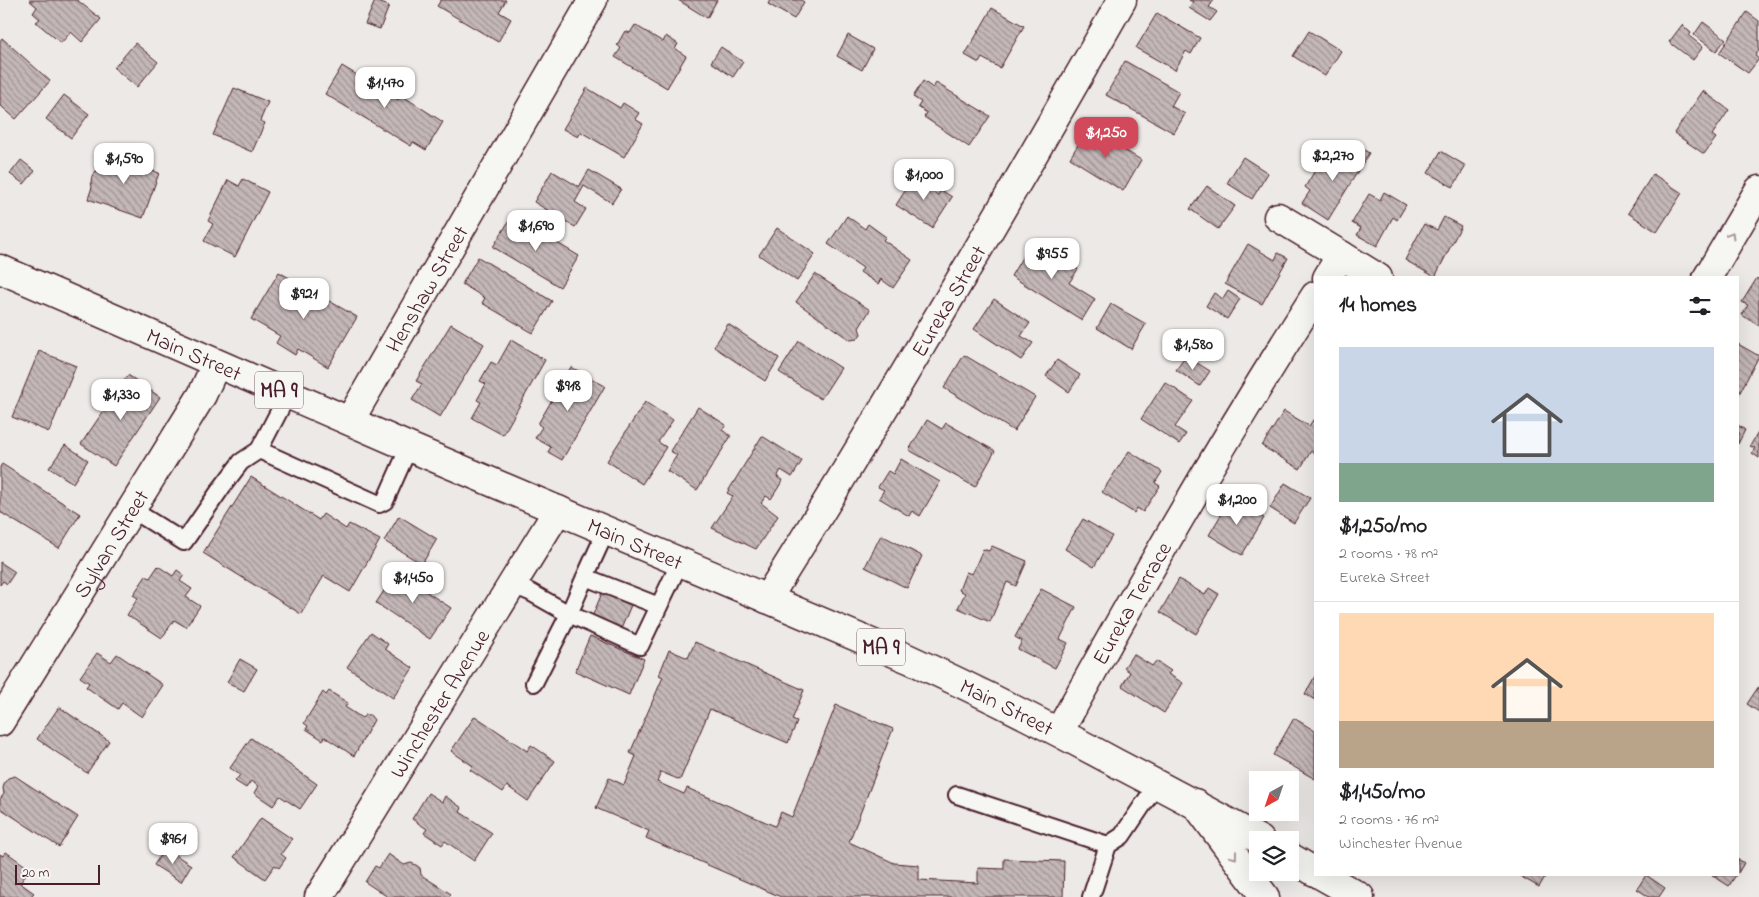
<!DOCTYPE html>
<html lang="en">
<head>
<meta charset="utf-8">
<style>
	body { margin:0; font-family:"Indie Flower",sans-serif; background:#f6f6f6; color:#202124; height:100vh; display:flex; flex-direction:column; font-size:19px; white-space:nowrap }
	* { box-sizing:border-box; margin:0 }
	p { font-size:16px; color:#757577 }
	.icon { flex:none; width:28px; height:28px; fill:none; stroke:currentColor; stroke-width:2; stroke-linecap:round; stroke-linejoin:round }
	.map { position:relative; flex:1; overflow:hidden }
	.drawer { position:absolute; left:1314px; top:276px; width:425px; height:600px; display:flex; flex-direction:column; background:#fff; border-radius:0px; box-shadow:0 5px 20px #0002 }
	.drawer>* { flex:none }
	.needle { width:32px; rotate:220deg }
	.controls { position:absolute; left:1249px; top:771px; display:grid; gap:10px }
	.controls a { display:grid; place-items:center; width:50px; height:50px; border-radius:0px; background:#fff; box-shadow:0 5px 20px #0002; font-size:25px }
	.scale { position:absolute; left:15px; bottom:12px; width:85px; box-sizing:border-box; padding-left:5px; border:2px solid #4a1f2b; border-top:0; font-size:14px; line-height:18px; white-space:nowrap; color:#4a1f2b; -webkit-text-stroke:4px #f6f6f2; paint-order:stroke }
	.price { position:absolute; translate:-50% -42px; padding:0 11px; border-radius:10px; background:#fff; color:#222; font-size:16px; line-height:32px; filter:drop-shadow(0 1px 2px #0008) }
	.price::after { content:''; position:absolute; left:50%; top:30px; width:15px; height:11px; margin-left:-8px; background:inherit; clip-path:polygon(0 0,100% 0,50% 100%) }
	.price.on { background:#d1495b; color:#fff }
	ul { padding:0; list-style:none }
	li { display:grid; align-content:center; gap:10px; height:265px; padding:0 25px }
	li+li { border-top:1px solid #e0e0e0 }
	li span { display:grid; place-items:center; height:155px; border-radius:0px; color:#555 }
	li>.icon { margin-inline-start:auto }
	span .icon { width:90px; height:90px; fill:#fffc; stroke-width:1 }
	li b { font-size:21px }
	h2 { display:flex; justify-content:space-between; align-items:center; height:60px; padding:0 25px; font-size:21px }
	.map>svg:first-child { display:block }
	.building { fill:url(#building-back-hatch); stroke:#4a1f2b }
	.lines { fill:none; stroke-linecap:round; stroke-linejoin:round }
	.lane-casing { stroke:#4a1f2b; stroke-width:20 }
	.street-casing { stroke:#4a1f2b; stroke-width:31 }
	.secondary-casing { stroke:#4a1f2b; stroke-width:31 }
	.highway-casing { stroke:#4a1f2b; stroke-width:31 }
	.lane { stroke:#f6f6f2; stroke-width:16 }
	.street { stroke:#f6f6f2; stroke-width:28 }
	.secondary { stroke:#f6f6f2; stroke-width:28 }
	.highway { stroke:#f6f6f2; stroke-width:28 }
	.oneway { stroke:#a99598 }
	.labels { text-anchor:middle; stroke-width:5; stroke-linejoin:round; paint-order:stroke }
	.shield { fill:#f6f6f2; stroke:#7e6067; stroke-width:1 }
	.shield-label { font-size:21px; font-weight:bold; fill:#4a1f2b }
	.street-label { font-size:22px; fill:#4a1f2b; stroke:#f6f6f2 }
</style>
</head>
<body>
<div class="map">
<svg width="1759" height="897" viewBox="0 0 1759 897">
	<defs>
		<pattern id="building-back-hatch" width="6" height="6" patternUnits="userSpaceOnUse" patternTransform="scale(1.25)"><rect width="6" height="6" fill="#c4b7b7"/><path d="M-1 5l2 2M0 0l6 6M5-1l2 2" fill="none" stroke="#a19495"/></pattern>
	</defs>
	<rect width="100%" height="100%" fill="#ece9e6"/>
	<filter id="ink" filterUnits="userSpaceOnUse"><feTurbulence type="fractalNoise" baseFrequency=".02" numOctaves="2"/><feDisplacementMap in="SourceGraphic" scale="10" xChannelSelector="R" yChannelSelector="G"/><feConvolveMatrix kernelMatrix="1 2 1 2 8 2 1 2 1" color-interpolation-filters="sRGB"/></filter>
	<g filter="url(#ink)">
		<!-- building -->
		<path class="building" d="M29,0H77L101,19L82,42L71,32L61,43L36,22L40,19L33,13L37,7Z
			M441,0H506L499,12L511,19L498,42L437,6Z
			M678,0H717L707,18Z
			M770,0H801L804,2L794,19L768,4Z
			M1189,0H1214L1209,7L1217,12L1210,21L1189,8L1193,2Z
			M375,1L389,6L380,29L365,24Z
			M992,8L1024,26L1000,68L982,58L979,63L965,55Z
			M1747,12L1759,21V50L1755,56L1759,59L1748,73L1719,53Z
			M1157,13L1200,38L1191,54L1186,51L1175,70L1136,48Z
			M1703,22L1726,39L1716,51L1694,35Z
			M635,25L663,42L666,36L678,44L675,49L686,56L667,88L615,57L621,48L617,45L625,31L630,33Z
			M1682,25L1691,33L1689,36L1703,47L1693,60L1669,42Z
			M1309,31L1341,51L1325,76L1293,56Z
			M848,35L873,49L862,70L837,56Z
			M2,38L50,81L16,119L0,105V41Z
			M135,43L158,62L137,87L114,68Z
			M721,47L743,62L733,77L711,62Z
			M1125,61L1179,92L1171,106L1185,114L1174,133L1106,95Z
			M342,66L398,100L401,95L443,122L426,150L413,142L411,146L325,94Z
			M923,81L933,88L936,83L990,116L969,147L924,117L927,113L918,107L921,102L913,97Z
			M234,88L268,102L260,121L265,123L252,152L213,135Z
			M587,88L620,108L623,103L639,113L635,119L643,124L624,157L581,132L578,137L563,129Z
			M1703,91L1729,110L1712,135L1716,138L1704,154L1674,133Z
			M64,95L89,114L71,138L46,119Z
			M1088,128L1141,160L1123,191L1070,158Z
			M1353,143L1369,153L1328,220L1302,203L1310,191L1305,187L1322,159L1338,168Z
			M1441,151L1466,166L1453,187L1428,173Z
			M109,152L137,164L139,159L154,165L151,170L159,173L143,218L88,199L92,187L91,182L92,176L96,171L101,170Z
			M1243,157L1268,173L1252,199L1227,183Z
			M21,160L35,171L24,184L10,174Z
			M589,170L621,189L612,203L584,186L575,202L586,209L575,227L534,202L552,171L579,187Z
			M917,172L935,184L931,191L938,195L941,190L952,197L932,228L896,205Z
			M1653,174L1682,193L1657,232L1628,213Z
			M243,179L268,192L235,257L204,241L213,224L208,221L228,180L239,186Z
			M1207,186L1235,206L1218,229L1190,209Z
			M1384,192L1406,205L1397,220L1393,217L1377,246L1357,235L1361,228L1352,223L1369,194L1380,200Z
			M512,216L579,256L560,287L493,247Z
			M847,216L865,229L868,224L886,237L883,240L912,260L893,288L881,279L878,284L860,272L863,268L828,244Z
			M1444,217L1461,226L1435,277L1405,260L1424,224L1437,230Z
			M777,228L815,254L797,281L759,255Z
			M1032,241L1078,269L1069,283L1095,299L1082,320L1011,276Z
			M1248,244L1275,260L1278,253L1288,258L1262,304L1225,284Z
			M478,257L552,301L533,333L482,303L485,298L462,284Z
			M279,272L357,317L328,367L298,349L295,355L276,343L280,336L251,319Z
			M815,274L870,310L859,328L861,334L857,339L850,340L796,302Z
			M1757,278L1759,280V326L1742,315L1748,305L1742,302Z
			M1228,291L1240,299L1227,319L1206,306L1214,293L1223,299Z
			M994,299L1030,323L1021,336L1033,343L1021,360L974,329Z
			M1111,304L1146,324L1131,349L1097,328Z
			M451,324L484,344L440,417L412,400L422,384L416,381Z
			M728,324L779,358L765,381L714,347Z
			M511,340L545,360L503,435L472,418L481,402L477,400L486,384L480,381L491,362L497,365Z
			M799,341L841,368L821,399L779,372Z
			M1738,344L1759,356L1738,396Z
			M39,351L76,366L49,432L12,417Z
			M964,355L1035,397L1014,431L944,388Z
			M1186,356L1210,371L1200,386L1176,370Z
			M1057,360L1080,375L1069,392L1046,376Z
			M571,367L605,386L562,460L548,452L551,447L535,438L542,427L538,424Z
			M128,375L160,397L114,466L81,444Z
			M1165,382L1193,401L1175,427L1186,434L1179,444L1141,419Z
			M645,402L673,420L658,442L666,447L642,484L607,461Z
			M698,407L726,425L722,430L731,436L697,490L667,471L677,455L670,451Z
			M1284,411L1309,426L1313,420L1315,421V454L1311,451L1300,469L1262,446Z
			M927,420L942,429L946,423L995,451L975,487L909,450Z
			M1738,425L1745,430L1738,444Z
			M1759,431V458L1752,453L1755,448L1750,446Z
			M762,436L802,461L792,477L781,470L777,477L783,480L771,499L766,496L761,503L778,516L756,549L712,528L733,496L727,493Z
			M65,445L88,460L73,483L49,468Z
			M1129,451L1162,472L1155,483L1160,486L1143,512L1137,508L1134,513L1102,492Z
			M901,459L940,482L920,516L912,511L909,516L879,498L884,490L878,487L888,471L893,474Z
			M2,464L80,514L59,548L0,512V467Z
			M251,477L319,520L323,514L346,529L349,524L380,540L350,592L324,576L301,614L203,553Z
			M1285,483L1310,498L1294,523L1270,508Z
			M1231,498L1264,518L1242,555L1209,535Z
			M399,516L437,539L422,564L384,541Z
			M1083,519L1112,536L1094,567L1065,549Z
			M881,535L922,556L907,588L865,567Z
			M992,546L1027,561L1016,586L1007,582L990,622L958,608L965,593L959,590L966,572L972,574L983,549L989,551Z
			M0,562L15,572L7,584L3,581L0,585Z
			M401,565L414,575L410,581L451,608L430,639L376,603Z
			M158,566L173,576L177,570L184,575L180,581L192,589L186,597L200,606L186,627L174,620L162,638L127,615L138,598L133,595L146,576L150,578Z
			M1179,579L1205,595L1209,588L1219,594L1196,634L1160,612Z
			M1041,589L1076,607L1060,639L1068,643L1055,668L1018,649L1022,641L1015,637Z
			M602,593L631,605L621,629L592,617Z
			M371,632L388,644L385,649L413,668L393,698L347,667Z
			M590,636L644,659L629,695L575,671Z
			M695,642L804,690L792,720L797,722L788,743L710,709L680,780L661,772L657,782L684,794L687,788L775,826L781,812L792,817L836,705L893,729L849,842L894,863L919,865V880L978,883V868L1004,869V859L1064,861L1063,897H781L646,838L649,831L596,808L609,778L624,785L636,756L630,753L663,677L659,675L669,650L688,658Z
			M97,653L111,662L117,654L163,685L142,717L122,703L118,709L86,687L89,683L80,677Z
			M1133,654L1152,666L1156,661L1171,671L1168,674L1183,683L1164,713L1122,686L1130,672L1124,668Z
			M240,659L257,669L244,691L227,682Z
			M1315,676V700L1305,694Z
			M1759,686V712L1747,704Z
			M329,691L348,703L345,707L362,718L365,715H370L374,720L354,756L325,737L323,740L306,729L308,726L304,723L323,692L326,695Z
			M59,707L109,741L87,773L37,739Z
			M475,716L527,751L531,745L555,761L528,801L507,786L503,792L470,770L473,766L451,751Z
			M1294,718L1315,731V779L1273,755Z
			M251,738L317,784L300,809L280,796L273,806L254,793L258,786L251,781L246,788L235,781L240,775L230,768Z
			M15,776L78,817L59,847L0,808V799L4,794L3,788L5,782L8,778Z
			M428,793L442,802L445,796L462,808L460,812L492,833L474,861L445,841L442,845L424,833L427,829L412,819Z
			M261,818L292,839L281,854L286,858L279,868L275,865L265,879L234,857Z
			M165,848L191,865L181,882L154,865Z
			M6,852L30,869L20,883L34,893L30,897H0V854L3,856Z
			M388,854L404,865L411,863L416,865L420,868L421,875L451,894L449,897H388L365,882L375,866L379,868Z
			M1738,859L1744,863L1738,873Z
			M1518,875H1546L1539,887Z
			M1646,875L1665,888L1659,897H1649L1637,889Z
			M1712,875H1736L1729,886Z"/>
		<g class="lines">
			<defs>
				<path id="lane" d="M288,394L259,450L379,504L385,501L409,447
					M131,509L184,542L222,487L241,462L259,450
					M585,577L606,531
					M513,585L530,592L569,614L585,577L659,606
					M534,683L569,614L640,646L680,562
					M957,795L1108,845L1122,836L1157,784
					M1091,897L1108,845"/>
				<g id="street">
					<path d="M1278,217L1341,255"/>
					<path d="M1327,278L1341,255L1378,278"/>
					<path d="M1707,278L1759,190"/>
					<path id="s1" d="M350,420L593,0"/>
					<path id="s2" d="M767,599C890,402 1007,202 1122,0"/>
					<path id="s3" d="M0,722L202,395L216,364"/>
					<path id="s4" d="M1059,732C1140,584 1224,438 1315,296"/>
					<path id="s5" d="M319,897L558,510"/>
				</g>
				<path id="secondary" d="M1195,803L1265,897"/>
				<g id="highway">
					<path id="s6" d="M0,269L409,447L909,659C979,691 1048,726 1116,763C1164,788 1212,813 1260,840"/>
					<path d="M1290,857L1315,872"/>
					<path d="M1321,875L1360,897"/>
				</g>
			</defs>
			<!-- lane casing -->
			<use href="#lane" class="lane-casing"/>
			<!-- street casing -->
			<use href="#street" class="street-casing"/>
			<!-- secondary casing -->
			<use href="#secondary" class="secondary-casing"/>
			<!-- highway casing -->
			<use href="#highway" class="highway-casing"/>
			<!-- lane -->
			<use href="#lane" class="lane"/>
			<!-- street -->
			<use href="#street" class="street"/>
			<!-- secondary -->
			<use href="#secondary" class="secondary"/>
			<!-- highway -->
			<use href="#highway" class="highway"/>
		</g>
		<!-- one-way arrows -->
		<defs><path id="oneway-chevron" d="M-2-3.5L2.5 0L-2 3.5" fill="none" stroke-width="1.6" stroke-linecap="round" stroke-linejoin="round" transform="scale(1.25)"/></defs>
		<g class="oneway">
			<use href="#oneway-chevron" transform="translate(1731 235) rotate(-59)"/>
			<use href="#oneway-chevron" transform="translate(1234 856) rotate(53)"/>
		</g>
	</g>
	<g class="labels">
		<!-- shield labels -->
		<g class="shield">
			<rect x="255" y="371.5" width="48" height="37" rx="4"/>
			<rect x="857" y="628.5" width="48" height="37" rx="4"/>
		</g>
		<g class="shield-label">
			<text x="279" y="397">MA 9</text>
			<text x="881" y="654">MA 9</text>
		</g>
		<!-- street labels -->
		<g class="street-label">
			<text dy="8" stroke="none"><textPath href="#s1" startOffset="152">Henshaw Street</textPath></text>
			<text dy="8" stroke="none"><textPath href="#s2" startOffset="349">Eureka Street</textPath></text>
			<text dy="8" stroke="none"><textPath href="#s6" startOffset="212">Main Street</textPath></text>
			<text dy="8" stroke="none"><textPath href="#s6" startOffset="692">Main Street</textPath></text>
			<text dy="8" stroke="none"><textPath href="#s3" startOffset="210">Sylvan Street</textPath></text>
			<text dy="8" stroke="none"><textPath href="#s4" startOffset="148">Eureka Terrace</textPath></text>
			<text dy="8" stroke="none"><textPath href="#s5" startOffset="228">Winchester Avenue</textPath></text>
			<text dy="8" stroke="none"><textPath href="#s6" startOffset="1098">Main Street</textPath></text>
		</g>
	</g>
</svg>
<div class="controls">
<a><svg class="needle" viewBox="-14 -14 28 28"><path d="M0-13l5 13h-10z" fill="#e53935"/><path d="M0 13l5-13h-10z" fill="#757577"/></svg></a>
<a><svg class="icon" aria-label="layers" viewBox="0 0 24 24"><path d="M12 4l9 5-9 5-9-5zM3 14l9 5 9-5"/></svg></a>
</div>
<div class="scale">20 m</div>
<b class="price" style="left:385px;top:109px">$1,470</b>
<b class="price on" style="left:1106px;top:159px">$1,250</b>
<b class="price" style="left:1333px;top:182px">$2,270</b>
<b class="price" style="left:124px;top:185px">$1,590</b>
<b class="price" style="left:924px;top:201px">$1,000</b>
<b class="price" style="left:536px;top:252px">$1,690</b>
<b class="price" style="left:1052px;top:280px">$955</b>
<b class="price" style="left:304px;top:320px">$921</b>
<b class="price" style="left:1193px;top:371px">$1,580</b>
<b class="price" style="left:568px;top:412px">$918</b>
<b class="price" style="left:121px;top:421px">$1,330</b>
<b class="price" style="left:1237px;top:526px">$1,200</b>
<b class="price" style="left:413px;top:604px">$1,450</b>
<b class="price" style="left:173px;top:865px">$961</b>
<section class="drawer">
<h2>14 homes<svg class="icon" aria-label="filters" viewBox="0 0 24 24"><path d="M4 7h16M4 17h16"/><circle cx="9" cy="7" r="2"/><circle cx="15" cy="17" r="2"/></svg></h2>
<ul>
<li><span style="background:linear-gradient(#c9d6e8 75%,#7fa58c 0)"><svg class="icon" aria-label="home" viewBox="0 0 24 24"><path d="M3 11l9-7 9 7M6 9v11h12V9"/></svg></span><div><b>$1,250/mo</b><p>2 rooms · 78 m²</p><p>Eureka Street</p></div></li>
<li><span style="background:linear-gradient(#ffd9b3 70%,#b9a48a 0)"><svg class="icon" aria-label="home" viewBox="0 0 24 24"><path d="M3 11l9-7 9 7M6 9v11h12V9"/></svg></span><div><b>$1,450/mo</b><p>2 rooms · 76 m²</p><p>Winchester Avenue</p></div></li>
</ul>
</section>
</div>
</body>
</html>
